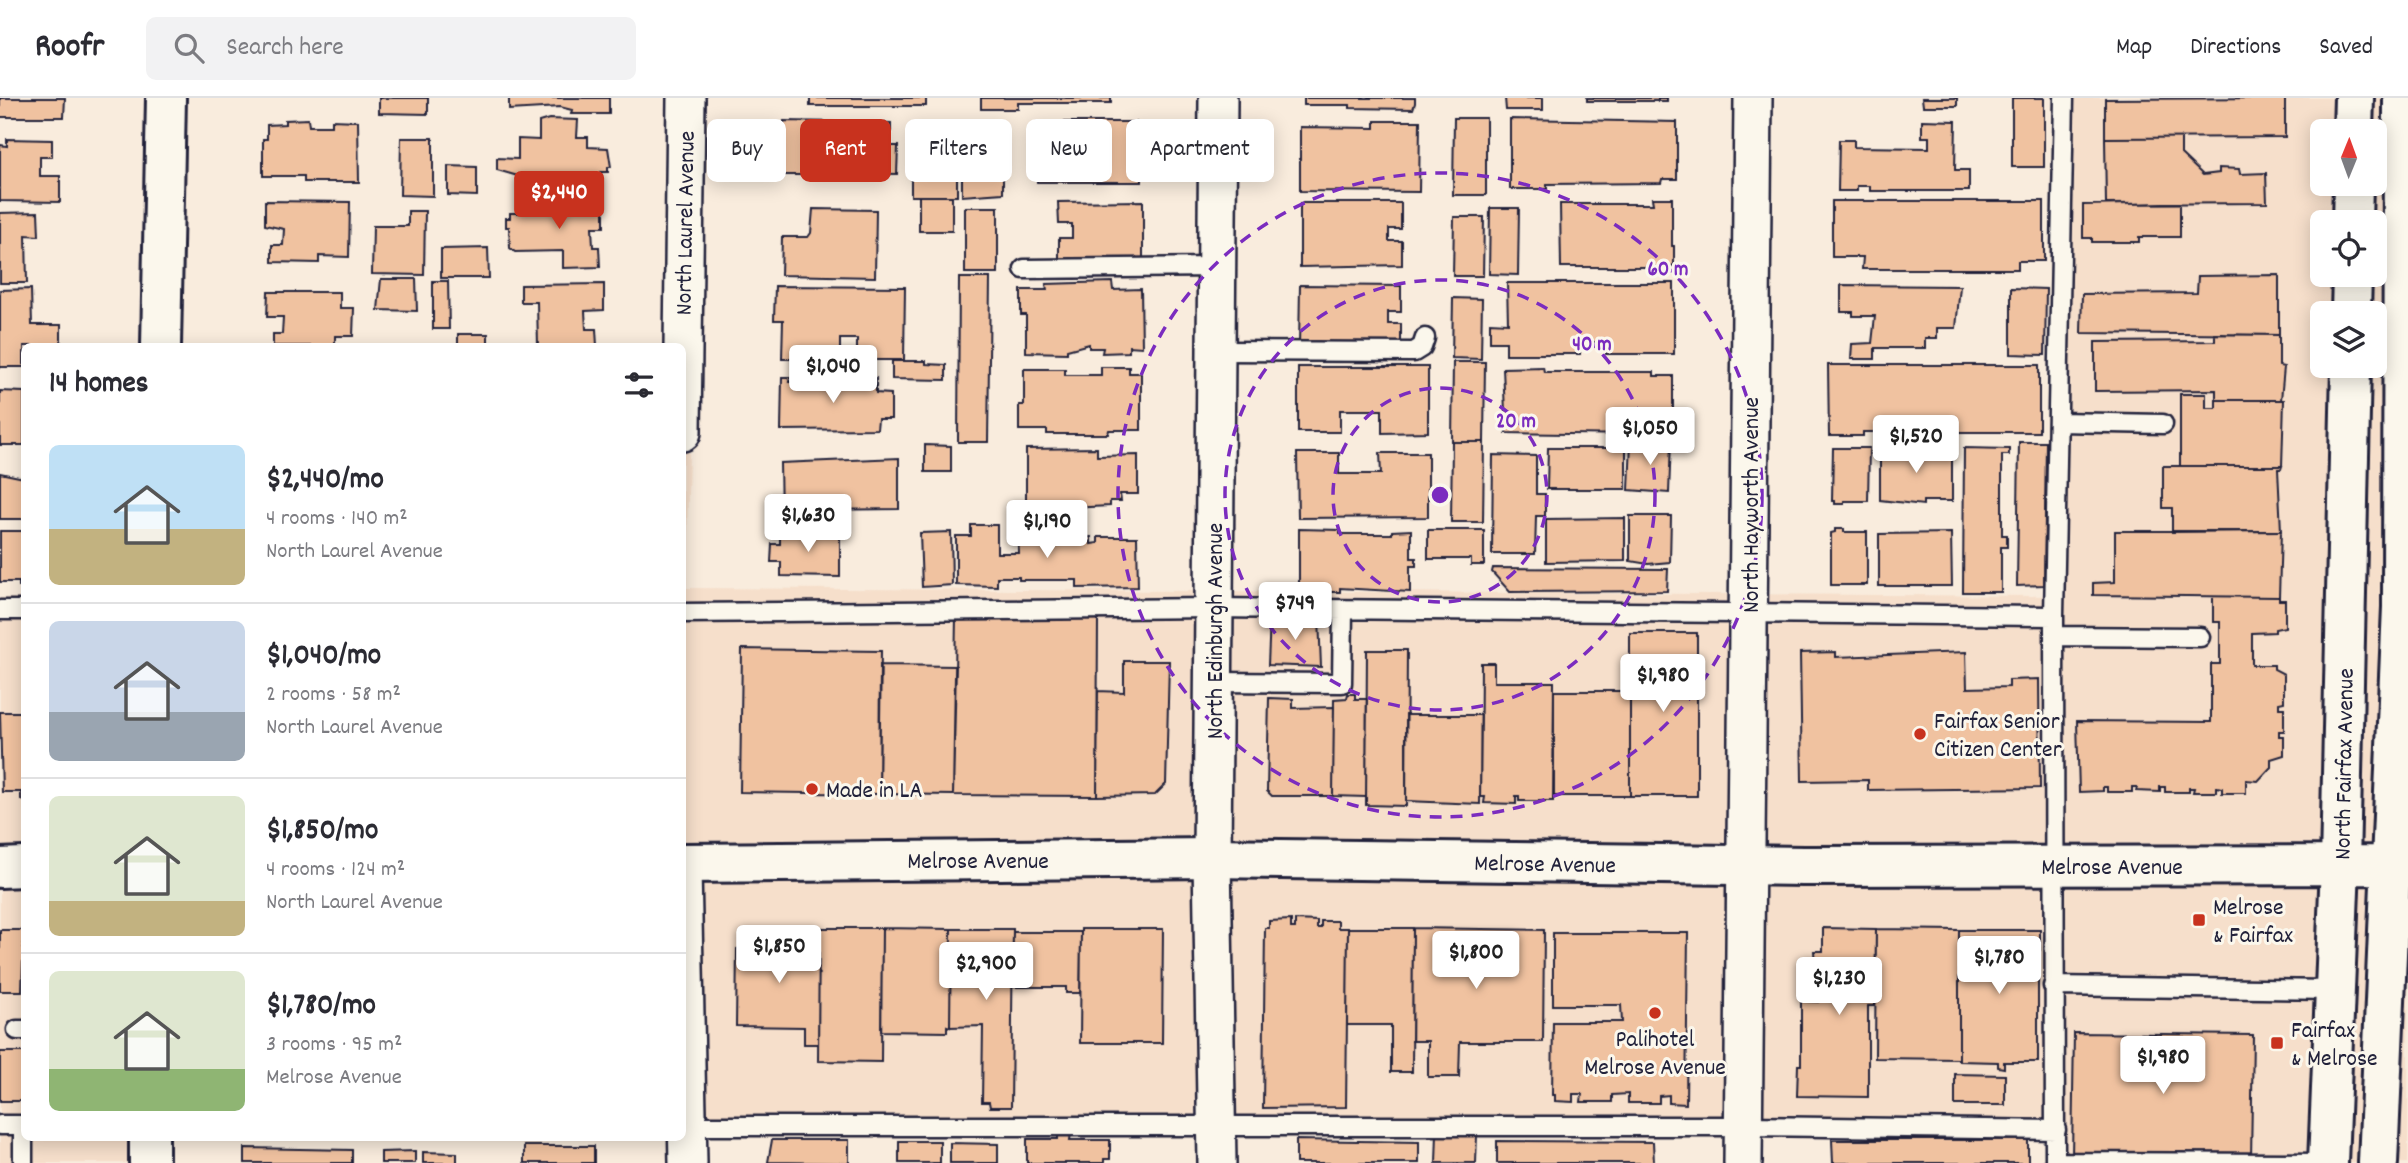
<!DOCTYPE html>
<html lang="en">
<head>
<meta charset="utf-8">
<style>
	body { margin:0; font-family:Dekko,sans-serif; background:#f2f2f3; color:#2b2b33; height:100vh; display:flex; flex-direction:column; font-size:26px; white-space:nowrap }
	* { box-sizing:border-box; margin:0 }
	p { font-size:23px; color:#7c7c81 }
	.icon { flex:none; width:38px; height:38px; fill:none; stroke:currentColor; stroke-width:2; stroke-linecap:round; stroke-linejoin:round }
	.map { position:relative; flex:1; overflow:hidden }
	.panel { position:absolute; left:21px; top:245px; width:665px; height:798px; display:flex; flex-direction:column; background:#fff; border-radius:10px; box-shadow:0 4px 18px #0003 }
	.panel>* { flex:none }
	.hud { position:absolute; left:707px; top:21px; width:665px; height:63px; display:flex; gap:14px }
	.needle { width:46px; rotate:1deg }
	.buttons { position:absolute; left:2310px; top:21px; display:grid; gap:14px }
	.buttons a { display:grid; place-items:center; width:77px; height:77px; border-radius:10px; background:#fff; box-shadow:0 4px 18px #0003; font-size:35px }
	.price { position:absolute; translate:-50% -60px; padding:0 16px; border-radius:7px; background:#fff; color:#222; font-size:23px; line-height:46px; filter:drop-shadow(0 2px 4px #0008) }
	.price::after { content:''; position:absolute; left:50%; top:42px; width:21px; height:16px; margin-left:-10px; background:inherit; clip-path:polygon(0 0,100% 0,50% 100%) }
	.price.current { background:#c8321e; color:#fff }
	ul { padding:0; list-style:none }
	li { display:flex; align-items:center; gap:21px; height:175px; padding:0 28px }
	li+li { border-top:2px solid #e1e1e2 }
	li span { display:grid; place-items:center; flex:none; width:196px; height:140px; border-radius:10px; color:#555 }
	li>.icon { margin-inline-start:auto }
	span .icon { width:84px; height:84px; fill:#fffc; stroke-width:1 }
	li b { font-size:30px }
	h2 { display:flex; justify-content:space-between; align-items:center; height:84px; padding:0 28px; font-size:30px }
	.tag { padding:0 24px; border-radius:10px; background:#fff; box-shadow:0 4px 18px #0003; font-size:24px; line-height:63px }
	.tag.current { background:#c8321e; color:#fff }
	header { display:flex; align-items:center; gap:42px; box-sizing:border-box; height:98px; padding:0 35px; background:#fff; border-bottom:2px solid #e1e1e2 }
	header strong { font-size:33px }
	nav { display:flex; gap:38px; margin-inline-start:auto; font-size:24px }
	.search { width:490px; height:63px; background:#f2f2f3; display:flex; align-items:center; gap:18px; box-sizing:border-box; padding:0 24px; border-radius:10px; color:#7c7c81; font-size:26px }
	.map>svg:first-child { display:block }
	.built { fill:#f6dfcb; fill-rule:evenodd }
	.building { fill:#f0c2a0; stroke:#22223b; stroke-width:2 }
	.lines { fill:none; stroke-linecap:round; stroke-linejoin:round }
	.service-casing { stroke:#22223b; stroke-width:23 }
	.minor-casing { stroke:#22223b; stroke-width:42 }
	.tertiary-casing { stroke:#22223b; stroke-width:44 }
	.secondary-casing { stroke:#22223b; stroke-width:44 }
	.service { stroke:#fbf7ec; stroke-width:18 }
	.minor { stroke:#fbf7ec; stroke-width:37 }
	.tertiary { stroke:#fbf7ec; stroke-width:38 }
	.secondary { stroke:#fbf7ec; stroke-width:38 }
	.ring { fill:none; stroke:#7b2cbf; stroke-width:3.5; stroke-dasharray:12 9 }
	.poi-dot { fill:#c8321e; stroke:#fbf7ec; stroke-width:2.5 }
	.labels { text-anchor:middle; stroke-width:6; stroke-linejoin:round; paint-order:stroke }
	.street-label { font-size:24px; fill:#22223b; stroke:#fbf7ec }
	.poi-label { font-size:24px; fill:#22223b; stroke:#fbf7ec; text-anchor:start }
	.centre { fill:#7b2cbf; stroke:#fbf7ec; stroke-width:3.5 }
	.ring-label { font-size:21px; text-anchor:middle; font-weight:bold; fill:#7b2cbf; stroke:#fbf7ec; stroke-width:6; stroke-linejoin:round; paint-order:stroke }
</style>
</head>
<body>
<header>
<strong>Roofr</strong>
<div class="search"><svg class="icon" aria-label="search" viewBox="0 0 24 24"><circle cx="10" cy="10" r="6"/><path d="M15 15l6 6"/></svg>Search here</div>
<nav><a>Map</a><a>Directions</a><a>Saved</a></nav>
</header>
<div class="map">
<svg width="2408" height="1065" viewBox="0 0 2408 1065">
	<rect width="100%" height="100%" fill="#f9ecdd"/>
	<filter id="ink" filterUnits="userSpaceOnUse"><feTurbulence type="fractalNoise" baseFrequency=".0143" numOctaves="2"/><feDisplacementMap in="SourceGraphic" scale="14" xChannelSelector="R" yChannelSelector="G"/><feConvolveMatrix kernelMatrix="1 2 1 2 8 2 1 2 1" color-interpolation-filters="sRGB"/></filter>
	<g filter="url(#ink)">
		<!-- built -->
		<path class="built" d="M2062,0H2408V1065H2049L2050,1031H683V267H691L686,490L2058,498ZM2322,33H2375V86H2322ZM2322,124H2375V177H2322ZM2322,215H2375V268H2322Z
			M0,500H24V1040H152V1065H0Z"/>
		<!-- building -->
		<path class="building" d="M0,0H65L64,19H0Z
			M379,0H428V16L379,15Z
			M509,0H609V16H571L572,12L560,9L509,12Z
			M810,0H926V8H810Z
			M981,0H1111V5H1018V11H981Z
			M1304,0H1415V5L1413,11L1350,10V7H1304Z
			M1505,0H1543V12H1506Z
			M1587,0H1667V3H1587Z
			M1922,0H1957V8H1923Z
			M2012,0H2044V69H2012Z
			M2285,0V39L2105,40V1Z
			M1454,20H1486V97H1453Z
			M308,21L309,28H332V22L358,23L359,84H304V78H263V41H267V27L285,26V22Z
			M549,21L578,22L577,39H588V49L608,50L611,69H608V74H601V87L518,83V78L497,72V60L518,61V41L539,42V24Z
			M1510,21L1677,24V81H1662L1661,85L1547,86V91H1510Z
			M1922,22L1956,23L1955,72H1969V93H1870V88H1857V93H1838L1839,42H1854V49L1929,50V39H1922Z
			M784,23L891,25V48H898L897,76L848,75V69L814,68V77H779Z
			M1375,23H1420L1419,94L1300,93V29L1375,30Z
			M1037,24H1136V38H1148V56H1142V84H1037Z
			M401,40H433V98L400,97Z
			M2105,40H2181V56L2203,77L2219,75V70L2239,71L2240,76L2266,75L2267,105L2106,106Z
			M7,41L52,42V59H40V78H60V104L0,103V47L7,48Z
			M911,65H957V98H911Z
			M448,68L477,69V98L448,97Z
			M962,68L1003,70V95L962,98Z
			M919,98H952V133H919Z
			M1652,100H1672V148H1674V166L1671,169H1561L1560,106H1653Z
			M265,103L350,104L349,159L319,158V165L272,164V147H283L284,131L265,127Z
			M1143,103V164H1059V140H1072V126H1059L1058,104Z
			M1832,103H2044V163H2018V171H1862L1863,159H1832Z
			M604,104V129H592L593,149H599L600,169L563,170V153L515,154L510,150L509,129H506V120H510V115H530V106Z
			M1300,105H1401V131H1389V143H1402V167L1300,169Z
			M2180,105V139H2139V144H2092V140H2083V107Z
			M965,109H998V175H965Z
			M1490,110H1519L1518,177L1489,176Z
			M813,111L876,112L875,179L781,177L782,139H808L811,135Z
			M408,113H425L424,177L372,176L373,128H408Z
			M38,114L39,138L26,137L27,185H0V115Z
			M1454,119H1484L1483,178H1453Z
			M488,150L489,180H441V151Z
			M2279,177V237L2081,235L2082,196L2197,195L2198,178Z
			M959,180H990L988,344H958Z
			M381,181H416L417,213L378,212Z
			M433,183H448L449,231H433Z
			M1112,184L1113,192L1141,191L1142,249L1129,248V254L1102,255L1103,250H1089V246L1067,252V255L1026,254V217H1021V192H1047L1046,186Z
			M1507,185H1674V256H1606V244H1580V256H1506V244H1490V224L1508,225Z
			M604,186V212L585,213L586,231H596L597,248H538L537,204H521V187Z
			M1300,187L1401,188V214H1388V226H1401V250H1299Z
			M1841,187L1960,188L1956,230H1937V240H1925V250H1875V261H1851L1852,246L1872,245L1875,218H1853V214H1841Z
			M775,188L905,189L904,262H857V241H840V261H782L783,222H774Z
			M2011,190L2046,191L2045,257L2011,256Z
			M31,191L32,227H61V248H24V269H0V192Z
			M268,194H340V210H354L353,238H335V248H273V236H282L283,219H267Z
			M1453,200L1482,201L1481,261L1452,260Z
			M458,236H488V248H458Z
			M2215,236L2279,237V268L2284,269L2281,302H2216V292L2095,293V244L2215,243Z
			M892,263H926V266L946,267V282L892,281Z
			M1453,264H1485L1484,344H1452Z
			M1828,267H2039V334H1863V338H1829Z
			M1101,269H1129V275H1141V332H1109L1108,336H1047V332H1019V307H1024V271H1065V277H1101Z
			M1298,269H1428V334L1382,335V312H1340V334H1298Z
			M1543,269L1544,274H1654V278H1673V334H1637V337L1506,335L1503,270Z
			M782,279H790L789,284L847,285L848,280H876V295L891,296V321H878L877,331L781,332Z
			M0,293L24,294V347H0Z
			M2180,296H2206V310H2216V302H2284L2282,368H2180Z
			M1452,344H1484L1483,424H1451Z
			M1631,344H1671L1669,395L1629,392Z
			M2019,344H2046L2044,487L2017,488Z
			M925,347L951,348V374H925Z
			M1097,350V358L1138,357V396H1120L1121,403H1110V408L1026,412V351Z
			M1548,350H1626V391H1547Z
			M1833,350H1869L1868,403H1844V406H1835V403H1832Z
			M1880,350H1952V403H1923V407L1880,402Z
			M1964,350L2009,351V357H2002V437H2007V449H2001V494H1963Z
			M1297,355H1339V376H1381L1380,355H1428V419L1298,420Z
			M1493,357L1536,358V396H1545V418H1536L1535,456H1492Z
			M899,360V411L818,412V416H781L780,365Z
			M2163,368H2282L2281,371H2278L2281,433L2172,434V410H2163Z
			M0,375L24,380V421H0Z
			M1630,418H1671L1670,464L1648,466L1630,463Z
			M1625,420V463L1546,464V421Z
			M971,427H997V455H1019L1018,442L1091,439V446L1098,445V439H1137L1138,489L1077,490V482H1019V479H997V488L956,487V438H971Z
			M1299,431L1340,432V436H1392V433L1411,432V460H1416V468H1410V494L1340,490V494H1299Z
			M1835,431H1844V434H1867V487H1831V435L1835,434Z
			M1428,432H1484V467H1471V461H1428Z
			M0,433H24V489H19V484H0Z
			M780,433L840,434V479L781,478V464H771L772,446H780Z
			M2115,433H2281L2279,499L2093,497V485L2115,484Z
			M951,434L952,487L922,489L920,435Z
			M1951,435L1952,488H1879V436Z
			M1493,470L1668,471L1667,493L1510,494L1492,474Z
			M2213,499H2279V502H2285V529L2275,531V534L2252,535V567H2274V571L2284,576V604L2279,605V610H2284V633H2279V638H2284V657L2271,661V669L2258,683L2246,682V695H2222V690L2217,689V694H2193L2194,690H2189V694H2165V689H2160V694L2136,693L2137,689H2132V694H2107V689H2103V693L2079,694L2077,623L2211,624V566H2220V524H2213Z
			M956,518L1098,520L1097,698L953,697Z
			M1270,519H1319L1321,569L1268,567Z
			M1630,535H1697V698H1630Z
			M742,551L881,553L879,696L740,694Z
			M1367,552H1407L1406,708L1366,707Z
			M1836,554V559L1966,554L1967,590L2009,589V582L2039,581L2040,690L1868,692V682L1802,683L1800,555Z
			M1124,563H1169L1166,686L1155,697L1097,698L1098,593L1124,594Z
			M1481,565H1494V584H1554L1553,703H1519V698H1516V706L1484,705L1485,699H1480Z
			M880,567L956,568L953,697L879,696Z
			M1554,593H1630V698H1554Z
			M1348,596H1355V601H1367L1366,699L1333,698L1334,601L1347,600Z
			M1269,600L1293,601V610L1334,609L1333,698H1272L1267,693Z
			M0,614H24V703L21,702V694H2Z
			M1406,617H1481L1480,706L1406,703Z
			M1291,822V830H1295V822L1317,823V830H1321V823H1338V830H1348L1346,1009L1263,1010L1265,830H1269V823Z
			M819,830H882L881,964L818,963Z
			M882,830L951,831L950,929L947,928V934L881,933Z
			M1348,830H1413L1412,974H1391V927H1347Z
			M1413,830L1544,832L1543,944H1460L1459,979H1428V943H1412Z
			M1823,830L1876,831L1875,908H1868V999L1797,998L1798,967H1801V903L1818,904L1814,853H1823Z
			M951,831H1013L1011,1009H990L989,1004H982L983,928L950,929Z
			M1081,831H1163L1162,945H1080Z
			M1876,831L1959,832V961L1875,960Z
			M0,832H24L22,893H0Z
			M1959,832H2040V852H2032V859H2038V964H2004V970L1998,969V964L1959,963Z
			M1013,834H1081L1080,895H1066V889H1012Z
			M1553,835H1688L1686,1006L1669,1005V997L1659,998V1005H1628V996L1612,997V1004H1581L1582,996H1573V1004L1555,1003V997H1552L1553,924H1622L1621,907H1553Z
			M765,841L819,842L818,946H804V929L736,928L737,851Z
			M2074,935L2253,937L2251,1062L2072,1059Z
			M0,954H24V1003H0Z
			M1955,976L2005,977V1007H1955Z
			M1058,1035L1071,1036L1070,1042H1110V1061H1104V1065H1027V1041H1058Z
			M1437,1035L1477,1037L1476,1065H1436Z
			M772,1042H849V1065L768,1064Z
			M1296,1042L1419,1044V1065H1296Z
			M1832,1042H2028V1065H1833Z
			M899,1043H940V1065H899Z
			M1497,1043L1653,1044L1654,1065H1497Z
			M950,1045L998,1046V1065H950Z
			M524,1048H594V1065H524Z
			M245,1050L352,1052V1065H245Z
			M415,1053V1065H381V1054Z
			M423,1054L457,1055V1065H423Z"/>
		<g class="lines">
			<defs>
				<path id="service" d="M1024,171L1217,169
					M1216,253L1414,254L1422,249L1425,240
					M2058,324L2163,326
					M0,512H24
					M682,515L1214,510L2054,518
					M2054,538L2200,539
					M1213,584L1342,585L1343,512
					M2053,888L2334,892
					M17,932H24
					M0,1027H24
					M682,1028H1744L2056,1032
					M2055,1064L2328,1065
					M23,1065V1027
					M2055,1065L2054,518L2064,0"/>
				<path id="minor" d="M682,334L686,0
					M682,771L688,1065
					M1217,1065L1212,760L1218,0
					M1743,1065L1753,0"/>
				<path id="tertiary" d="M161,248L166,0
					M149,1065V1040"/>
				<path id="secondary" d="M2353,33L2354,0
					M2352,124L2353,86
					M2351,215L2352,177
					M682,765L1212,760L1804,768L2408,767
					M0,770L24,769
					M2328,1065L2340,767L2351,268
					M2378,1065L2402,509L2403,0"/>
			</defs>
			<!-- service casing -->
			<use href="#service" class="service-casing"/>
			<!-- minor casing -->
			<use href="#minor" class="minor-casing"/>
			<!-- tertiary casing -->
			<use href="#tertiary" class="tertiary-casing"/>
			<!-- secondary casing -->
			<use href="#secondary" class="secondary-casing"/>
			<!-- service -->
			<use href="#service" class="service"/>
			<!-- minor -->
			<use href="#minor" class="minor"/>
			<!-- tertiary -->
			<use href="#tertiary" class="tertiary"/>
			<!-- secondary -->
			<use href="#secondary" class="secondary"/>
		</g>
	</g>
	<!-- distance rings -->
	<g class="ring">
		<circle cx="1440" cy="397" r="107"/>
		<circle cx="1440" cy="397" r="215"/>
		<circle cx="1440" cy="397" r="322"/>
	</g>
	<!-- markers -->
	<g class="poi-dot">
		<circle cx="1920" cy="636" r="7"/>
		<circle cx="812" cy="691" r="7"/>
		<rect x="2192" y="815" width="14" height="14" rx="3.5"/>
		<circle cx="1655" cy="915" r="7"/>
		<rect x="2270" y="938" width="14" height="14" rx="3.5"/>
	</g>
	<g class="labels">
		<!-- street labels -->
		<g class="street-label">
			<text transform="translate(684 125) rotate(-89)" y="8">North Laurel Avenue</text>
			<text transform="translate(1750 407) rotate(-90)" y="8">North Hayworth Avenue</text>
			<text transform="translate(1214 533) rotate(-90)" y="8">North Edinburgh Avenue</text>
			<text transform="translate(2343 666) rotate(-89)" y="8">North Fairfax Avenue</text>
			<text x="978" y="770">Melrose Avenue</text>
			<text transform="translate(1545 765) rotate(1)" y="8">Melrose Avenue</text>
			<text x="2112" y="776">Melrose Avenue</text>
		</g>
		<!-- poi labels -->
		<g class="poi-label">
			<text x="1934" y="630">Fairfax Senior<tspan x="1934" dy="28">Citizen Center</tspan></text>
			<text x="826" y="699">Made in LA</text>
			<text x="2213" y="816">Melrose<tspan x="2213" dy="28">&amp; Fairfax</tspan></text>
			<text x="2291" y="939">Fairfax<tspan x="2291" dy="28">&amp; Melrose</tspan></text>
			<text x="1655" y="948" text-anchor="middle">Palihotel<tspan x="1655" dy="28">Melrose Avenue</tspan></text>
		</g>
	</g>
	<circle cx="1440" cy="397" r="10" class="centre"/>
	<g class="ring-label">
		<text x="1668" y="177">60 m</text>
		<text x="1592" y="252">40 m</text>
		<text x="1516" y="329">20 m</text>
	</g>
</svg>
<div class="buttons">
<a><svg class="needle" viewBox="-14 -14 28 28"><path d="M0-13l5 13h-10z" fill="#e53935"/><path d="M0 13l5-13h-10z" fill="#7c7c81"/></svg></a>
<a><svg class="icon" aria-label="locate" viewBox="0 0 24 24"><circle cx="12" cy="12" r="6"/><path d="M12 2v4M12 18v4M2 12h4M18 12h4"/></svg></a>
<a><svg class="icon" aria-label="layers" viewBox="0 0 24 24"><path d="M12 4l9 5-9 5-9-5zM3 14l9 5 9-5"/></svg></a>
</div>
<b class="price current" style="left:559px;top:133px">$2,440</b>
<b class="price" style="left:833px;top:307px">$1,040</b>
<b class="price" style="left:1650px;top:369px">$1,050</b>
<b class="price" style="left:1916px;top:377px">$1,520</b>
<b class="price" style="left:808px;top:456px">$1,630</b>
<b class="price" style="left:1047px;top:462px">$1,190</b>
<b class="price" style="left:1295px;top:544px">$749</b>
<b class="price" style="left:1663px;top:616px">$1,980</b>
<b class="price" style="left:779px;top:887px">$1,850</b>
<b class="price" style="left:1476px;top:893px">$1,800</b>
<b class="price" style="left:1999px;top:898px">$1,780</b>
<b class="price" style="left:986px;top:904px">$2,900</b>
<b class="price" style="left:1839px;top:919px">$1,230</b>
<b class="price" style="left:2163px;top:998px">$1,980</b>
<div class="hud">
<a class="tag">Buy</a>
<a class="tag current">Rent</a>
<a class="tag">Filters</a>
<a class="tag">New</a>
<a class="tag">Apartment</a>
</div>
<section class="panel">
<h2>14 homes<svg class="icon" aria-label="filters" viewBox="0 0 24 24"><path d="M4 7h16M4 17h16"/><circle cx="9" cy="7" r="2"/><circle cx="15" cy="17" r="2"/></svg></h2>
<ul>
<li><span style="background:linear-gradient(#bfe0f5 60%,#c2b280 0)"><svg class="icon" aria-label="home" viewBox="0 0 24 24"><path d="M3 11l9-7 9 7M6 9v11h12V9"/></svg></span><div><b>$2,440/mo</b><p>4 rooms · 140 m²</p><p>North Laurel Avenue</p></div></li>
<li><span style="background:linear-gradient(#c9d6e8 65%,#9aa5b1 0)"><svg class="icon" aria-label="home" viewBox="0 0 24 24"><path d="M3 11l9-7 9 7M6 9v11h12V9"/></svg></span><div><b>$1,040/mo</b><p>2 rooms · 58 m²</p><p>North Laurel Avenue</p></div></li>
<li><span style="background:linear-gradient(#dfe7d0 75%,#c2b280 0)"><svg class="icon" aria-label="home" viewBox="0 0 24 24"><path d="M3 11l9-7 9 7M6 9v11h12V9"/></svg></span><div><b>$1,850/mo</b><p>4 rooms · 124 m²</p><p>North Laurel Avenue</p></div></li>
<li><span style="background:linear-gradient(#dfe7d0 70%,#8fb573 0)"><svg class="icon" aria-label="home" viewBox="0 0 24 24"><path d="M3 11l9-7 9 7M6 9v11h12V9"/></svg></span><div><b>$1,780/mo</b><p>3 rooms · 95 m²</p><p>Melrose Avenue</p></div></li>
</ul>
</section>
</div>
</body>
</html>
